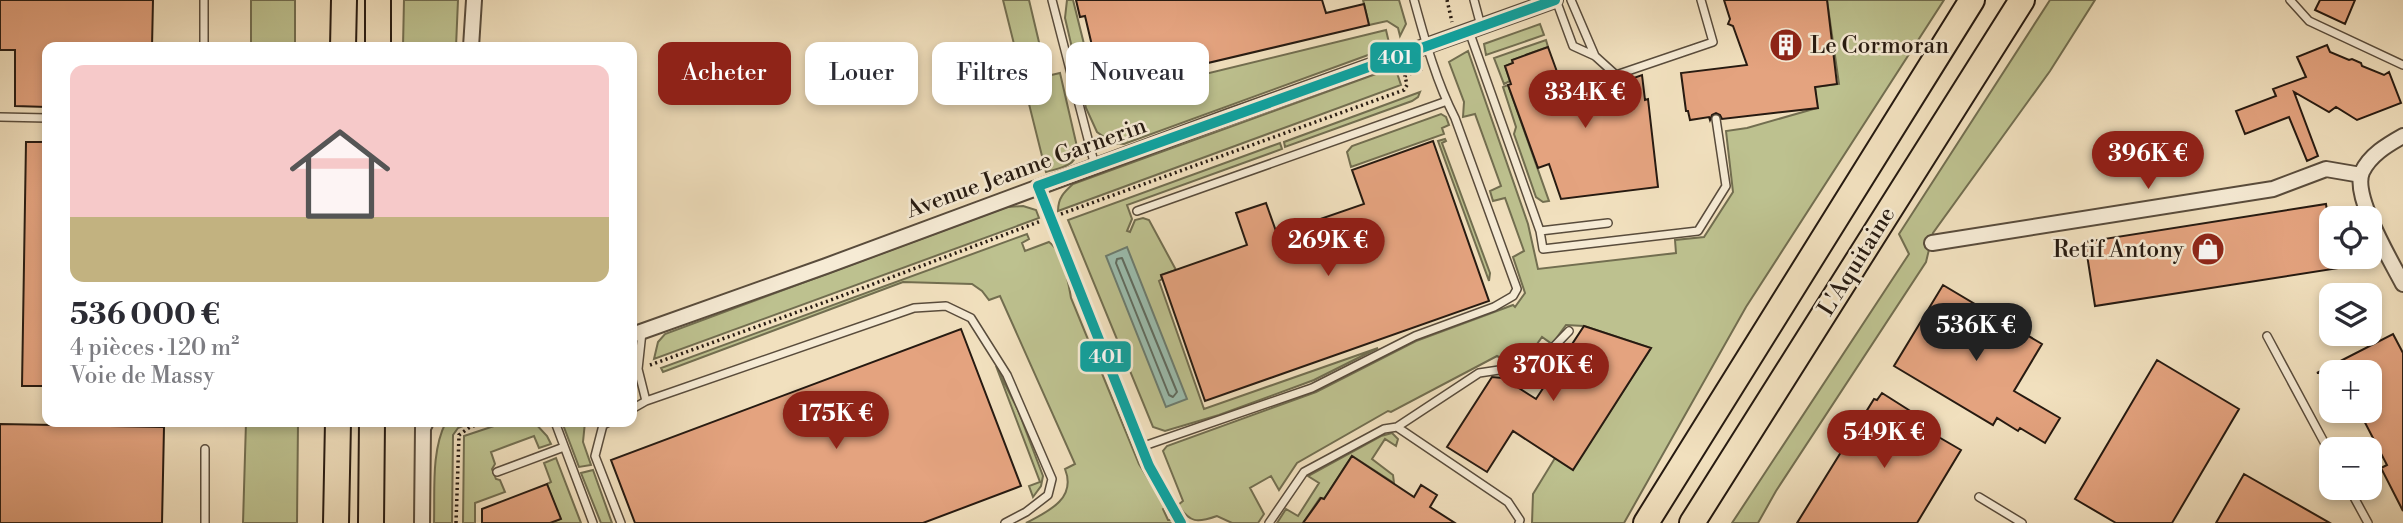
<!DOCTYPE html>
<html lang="fr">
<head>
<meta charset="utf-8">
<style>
	body { margin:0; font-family:"Libre Bodoni",serif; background:#f2f2f3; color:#2b2b33; height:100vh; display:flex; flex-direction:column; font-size:26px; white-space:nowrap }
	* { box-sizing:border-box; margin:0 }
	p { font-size:23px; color:#7c7c81 }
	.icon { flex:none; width:38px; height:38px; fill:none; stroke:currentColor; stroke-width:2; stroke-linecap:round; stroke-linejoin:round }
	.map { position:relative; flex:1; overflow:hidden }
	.details { position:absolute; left:42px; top:42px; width:595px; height:385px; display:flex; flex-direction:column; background:#fff; border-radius:14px; box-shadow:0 4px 10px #0003 }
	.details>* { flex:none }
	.hud { position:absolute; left:658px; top:42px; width:665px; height:63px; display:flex; gap:14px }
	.fabs { position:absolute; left:2319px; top:206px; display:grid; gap:14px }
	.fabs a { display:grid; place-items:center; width:63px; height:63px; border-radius:14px; background:#fff; box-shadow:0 4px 10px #0003; font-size:35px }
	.price { position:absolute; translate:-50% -60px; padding:0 16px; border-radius:24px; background:#8f2418; color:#fff; font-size:23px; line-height:46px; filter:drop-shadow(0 2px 4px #0008) }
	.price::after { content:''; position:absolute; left:50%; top:42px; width:21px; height:16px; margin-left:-10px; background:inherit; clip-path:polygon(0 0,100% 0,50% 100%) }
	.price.active { background:#222; color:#fff }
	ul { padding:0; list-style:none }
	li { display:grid; align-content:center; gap:14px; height:371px; padding:0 28px }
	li+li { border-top:2px solid #e1e1e2 }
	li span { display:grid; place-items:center; height:217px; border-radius:14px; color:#555 }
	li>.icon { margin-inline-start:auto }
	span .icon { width:126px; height:126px; fill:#fffc; stroke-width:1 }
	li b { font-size:30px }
	.tag { padding:0 24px; border-radius:14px; background:#fff; box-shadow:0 4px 10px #0003; font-size:24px; line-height:63px }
	.tag.active { background:#8f2418; color:#fff }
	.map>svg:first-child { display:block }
	.green { fill:#bdc18f; stroke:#726e50; stroke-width:2 }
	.water { fill:#9bbdae; stroke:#6c7c6f; stroke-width:2 }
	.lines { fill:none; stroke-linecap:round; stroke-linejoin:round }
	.shore { stroke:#606c60; stroke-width:2 }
	.building { fill:#e4a37f; stroke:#261a11; stroke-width:2 }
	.lane-casing { stroke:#594c3c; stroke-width:10 }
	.street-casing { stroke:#594c3c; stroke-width:18 }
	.highway-casing { stroke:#261a11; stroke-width:28 }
	.path { stroke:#261a11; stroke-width:3.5; stroke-dasharray:2 3.5; stroke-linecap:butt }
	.lane { stroke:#f6ebd5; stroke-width:7 }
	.street { stroke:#f6ebd5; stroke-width:14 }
	.highway { stroke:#f1e0be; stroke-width:24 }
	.bus-1-casing { stroke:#f6ebd5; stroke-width:16 }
	.bus-1 { stroke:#0fa3a0; stroke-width:10 }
	.labels { text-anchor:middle; stroke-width:5; stroke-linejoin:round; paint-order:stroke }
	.poi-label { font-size:23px; fill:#261a11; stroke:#f6ebd5; text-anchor:start }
	.street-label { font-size:23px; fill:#261a11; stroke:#f6ebd5 }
	.line-badge { stroke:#f6ebd5; stroke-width:2.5 }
	.badge-label { font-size:19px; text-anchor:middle; font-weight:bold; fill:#fff }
</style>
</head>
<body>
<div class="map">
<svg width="2403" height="523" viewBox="0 0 2403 523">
	<rect width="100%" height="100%" fill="#f1e0be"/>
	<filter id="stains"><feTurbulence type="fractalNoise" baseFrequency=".00286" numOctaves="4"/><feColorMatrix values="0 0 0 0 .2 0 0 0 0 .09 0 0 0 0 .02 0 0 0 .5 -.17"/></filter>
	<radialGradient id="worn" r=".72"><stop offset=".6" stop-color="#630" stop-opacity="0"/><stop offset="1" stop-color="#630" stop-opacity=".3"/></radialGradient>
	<!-- green -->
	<path class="green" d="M251,0H295V47H251Z
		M404,0H458L456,47H403Z
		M1003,0H1029L1047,76L1060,73L1078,151C1075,167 1059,168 1046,172Z
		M1067,0H1073L1098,100L1386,30L1390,47L1124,144L1113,143L1097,132L1086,108L1065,18Z
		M1363,0H1399L1406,24L1400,36L1398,28L1387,21L1369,25Z
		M1827,0H1944L1746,307L1624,523H1532L1533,494L1555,458L1573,469L1651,348L1584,326L1566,325L1552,344L1542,337L1530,354L1519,348L1508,362L1497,356L1391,412L1388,411L1297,463L1279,490L1271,476L1250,488L1264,514L1258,523H1232L1217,516C1197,523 1190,523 1178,505L1183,501L1163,451L1167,446L1316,392L1416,341L1513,305L1515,307L1525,293L1513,257L1524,251L1505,198L1493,201L1490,191L1501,186L1475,114L1463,117L1464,102L1449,62L1468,51L1528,224L1538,269L1676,253L1675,240L1704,237L1733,192L1726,131L1747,128L1817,108L1815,87L1839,84Z
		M2050,0H2095L2050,71L1933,233L1926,262L1776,491L1758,523H1732L1909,254L1899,234Z
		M1540,24L1544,35L1486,55L1484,44Z
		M1546,40L1548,47L1512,60L1513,63L1505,66L1510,81L1504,84L1494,58Z
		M1409,62L1414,65L1397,73L1401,85L1058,211C1058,198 1064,192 1073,184Z
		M1508,85L1549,201L1543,202L1536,197L1514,134L1516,127L1503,87Z
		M1420,92L1418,97L1412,101L1285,147L1284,142Z
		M1441,114L1446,117L1449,125L1442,128L1444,134L1351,167L1347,152L1352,146Z
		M1445,139L1446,141L1442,143L1490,273L1489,281L1438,141Z
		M1280,143L1282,149L1127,205L1132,219L1127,231L1130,232L1135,220L1143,218L1149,220L1176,270L1161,275L1162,279L1159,281L1204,409L1378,348L1314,380L1219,415L1165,431L1153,427L1068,220Z
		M1023,206L1036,210L1039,218L654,359L658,342L665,334L1007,207Z
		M1027,234L1029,239L1022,243L1025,251L1049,242C1064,253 1068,281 1071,298L1139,464L1166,507L1163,509L1168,520H1173L1174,523H1026C1047,512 1077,499 1065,469L1075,464L1000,296L989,300L982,291L972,284L903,282L663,372L661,368Z
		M996,366L1018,410L1043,476L1041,486L1033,497L1029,486L1040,482Z
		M246,422H298L297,523H243Z
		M446,422H473L458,428L453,435L452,523H434C435,490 431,451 446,422Z
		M506,422H534L547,436L551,444L539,448L534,436L491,452L495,464L492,469L496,479L500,480L505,492L475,503V523H463L464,436Z
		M562,422H585L583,442L591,465L579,467Z
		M1392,433L1398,439L1396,446L1385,439L1372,459L1393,475L1394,483L1352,456L1324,499L1320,498L1303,523H1277L1286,509L1298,516L1319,483L1308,476L1381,436Z
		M556,458L581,523H550L560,519L547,484L551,482L544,463Z
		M593,470L612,523H601L581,473Z"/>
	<!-- water -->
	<path class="water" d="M1127,247L1187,399L1166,407L1106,256Z"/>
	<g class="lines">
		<!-- shore -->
		<path class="shore" d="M1122,258L1177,392L1173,397L1169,395L1116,263L1117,259Z"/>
	</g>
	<!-- building -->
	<path class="building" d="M0,0H153L152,47H47V107L15,106V50H0Z
		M1076,0H1322L1326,13L1364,4L1369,25L1102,88L1085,16L1080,17Z
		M1724,0H1827L1837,84L1815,87L1818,108L1722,119L1720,115L1716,113L1712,115L1710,120L1709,117L1690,120L1688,111H1686L1681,73L1747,65L1733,26L1728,24L1730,19Z
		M2320,0H2355L2345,24L2315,10Z
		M2327,45L2330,52L2349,60L2352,59L2361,63L2362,66L2384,75L2389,72L2401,103L2357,120L2336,107L2329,112L2294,92L2318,156L2307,161L2289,117L2245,134L2236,111L2276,96L2273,89L2306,77L2297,57Z
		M1548,47L1568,102L1581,93L1589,94L1642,75L1645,100L1648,99L1658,187L1561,199L1549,164L1538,168L1508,85L1511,84L1505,66L1513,63L1512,60Z
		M1433,141L1489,301L1205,401L1161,275L1247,245L1236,213L1266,203L1277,234L1364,204L1352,170Z
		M26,142H47V386H22Z
		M2326,204L2331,236V257H2358V265L2095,306L2085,242Z
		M1943,285L2042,344L2014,391L2060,418L2045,443L2020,428L2018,431L1997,418L1993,425L1894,366Z
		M1584,326L1651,348L1573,470L1513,431L1487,472L1447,447L1492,377L1503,378L1536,399Z
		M961,329L1021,486L923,523H635L611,460Z
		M2393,334L2403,353V511L2381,468L2387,465L2359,411H2370V373H2317Z
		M2157,360L2239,409L2172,523H2116L2075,499Z
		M1882,393L1934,426L1930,432L1961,450L1917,523H1797L1874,399L1877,400Z
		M0,424L164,427L162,523H0Z
		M1352,456L1414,497L1421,485L1437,495L1430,507L1455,523H1303L1321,498L1324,499Z
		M2244,474L2330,523H2216Z
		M547,484L561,519L550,523H482V509Z"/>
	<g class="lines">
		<defs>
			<path id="lane" d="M1052,0L1095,166
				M1474,0L1481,26
				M1556,0L1573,46L1595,56L1616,75L1713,42L1701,0
				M1571,0L1595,56
				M2290,0L2309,21L2403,65
				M1469,31L1540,231L1543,249L1698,231L1726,186L1716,119
				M204,47V0
				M0,117L47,118
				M1038,186L1149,466L1181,523
				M1137,211L1447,101
				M1540,231L1608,223
				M642,332L638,369L646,401
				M2267,336L2331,455
				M632,409L646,401L914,308L946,306L971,318L1007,375L1052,479L1048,495L1026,512L1005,523
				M555,422L593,523
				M609,422L603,425L595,456L621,523
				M1397,427L1479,373L1499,370L1519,377L1541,360L1569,331
				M1141,447L1312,388L1415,336L1494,307L1513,296L1517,289L1455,118C1436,81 1425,40 1414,0
				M205,449V523
				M497,472L564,447
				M2349,488L2368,523
				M1979,497L2022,523
				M1269,523L1304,472L1384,429L1397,427L1508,502L1520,520L1519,523"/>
			<path id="street" d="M471,47L474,0
				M2403,136C2387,145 2370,155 2362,172C2352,196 2391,261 2403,284
				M1932,243L2273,189L2326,169L2361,175
				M632,335L826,266L1228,117L1555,0
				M422,523L423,428L426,422"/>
			<path id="highway" d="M343,47L344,0
				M378,47V0
				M336,523L338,422
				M371,523L372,422
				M1646,523L1972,0
				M1692,523L2022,0"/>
		</defs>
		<!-- lane casing -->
		<use href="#lane" class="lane-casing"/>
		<!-- street casing -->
		<use href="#street" class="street-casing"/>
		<!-- highway casing -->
		<use href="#highway" class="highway-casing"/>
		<!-- path -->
		<path class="path" d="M1447,0L1452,22
			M1061,214L1404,90L1407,85L1405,76L1424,68
			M650,365L828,301L1041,221
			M456,523L459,435L470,427L485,422"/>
		<!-- lane -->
		<use href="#lane" class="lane"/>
		<!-- street -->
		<use href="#street" class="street"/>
		<!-- highway -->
		<use href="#highway" class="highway"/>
		<defs>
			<path id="bus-1" d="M1038,186L1555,0
				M1038,186L1149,466L1181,523"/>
		</defs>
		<!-- bus-1 casing -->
		<use href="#bus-1" class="bus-1-casing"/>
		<!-- bus-1 -->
		<use href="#bus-1" class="bus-1"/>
	</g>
	<!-- icons -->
	<defs>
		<symbol id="building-disc" viewBox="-11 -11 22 22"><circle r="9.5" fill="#8f2418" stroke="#f6ebd5"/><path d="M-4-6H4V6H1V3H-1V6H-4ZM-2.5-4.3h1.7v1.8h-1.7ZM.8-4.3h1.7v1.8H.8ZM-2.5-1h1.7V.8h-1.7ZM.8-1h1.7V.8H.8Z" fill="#fff"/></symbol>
		<symbol id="shop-disc" viewBox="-11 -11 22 22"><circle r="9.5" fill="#8f2418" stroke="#f6ebd5"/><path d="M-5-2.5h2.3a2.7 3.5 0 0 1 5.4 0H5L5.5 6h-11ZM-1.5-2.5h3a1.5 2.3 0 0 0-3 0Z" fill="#fff"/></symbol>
	</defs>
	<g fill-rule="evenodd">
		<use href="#building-disc" x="1767" y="26" width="38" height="38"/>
		<use href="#shop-disc" x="2189" y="230" width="38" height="38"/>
	</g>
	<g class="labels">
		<!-- poi labels -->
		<g class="poi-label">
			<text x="1810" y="53">Le Cormoran</text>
			<text x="2184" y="257" text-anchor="end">Retif Antony</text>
		</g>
		<!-- street labels -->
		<g class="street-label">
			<text transform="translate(1026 167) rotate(-20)" y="8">Avenue Jeanne Garnerin</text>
			<text transform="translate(1856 261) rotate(-58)" y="8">L'Aquitaine</text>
		</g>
	</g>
	<g class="line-badge">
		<rect x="1369" y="41" width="53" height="33" rx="7" fill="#0fa3a0"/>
		<rect x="1079" y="340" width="53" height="33" rx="7" fill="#0fa3a0"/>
	</g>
	<g class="badge-label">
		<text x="1395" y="64">401</text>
		<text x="1106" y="363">401</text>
	</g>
	<rect width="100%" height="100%" filter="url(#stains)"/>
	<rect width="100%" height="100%" fill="url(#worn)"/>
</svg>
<div class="fabs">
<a><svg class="icon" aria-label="locate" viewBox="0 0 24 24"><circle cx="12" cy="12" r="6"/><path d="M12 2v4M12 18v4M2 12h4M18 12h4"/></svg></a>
<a><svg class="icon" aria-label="layers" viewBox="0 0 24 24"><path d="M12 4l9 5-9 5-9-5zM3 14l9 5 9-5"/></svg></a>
<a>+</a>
<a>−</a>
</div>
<b class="price" style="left:1585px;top:130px">334K €</b>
<b class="price" style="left:2148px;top:191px">396K €</b>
<b class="price" style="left:1328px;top:278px">269K €</b>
<b class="price active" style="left:1976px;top:363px">536K €</b>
<b class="price" style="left:1553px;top:403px">370K €</b>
<b class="price" style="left:836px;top:451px">175K €</b>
<b class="price" style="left:1884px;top:470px">549K €</b>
<div class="hud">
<a class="tag active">Acheter</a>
<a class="tag">Louer</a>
<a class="tag">Filtres</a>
<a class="tag">Nouveau</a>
</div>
<section class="details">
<ul>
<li><span style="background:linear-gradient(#f6c9c9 70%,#c2b280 0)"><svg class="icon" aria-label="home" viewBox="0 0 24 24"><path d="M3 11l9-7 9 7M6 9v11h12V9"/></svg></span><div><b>536 000 €</b><p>4 pièces · 120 m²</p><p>Voie de Massy</p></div></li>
</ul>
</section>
</div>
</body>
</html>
